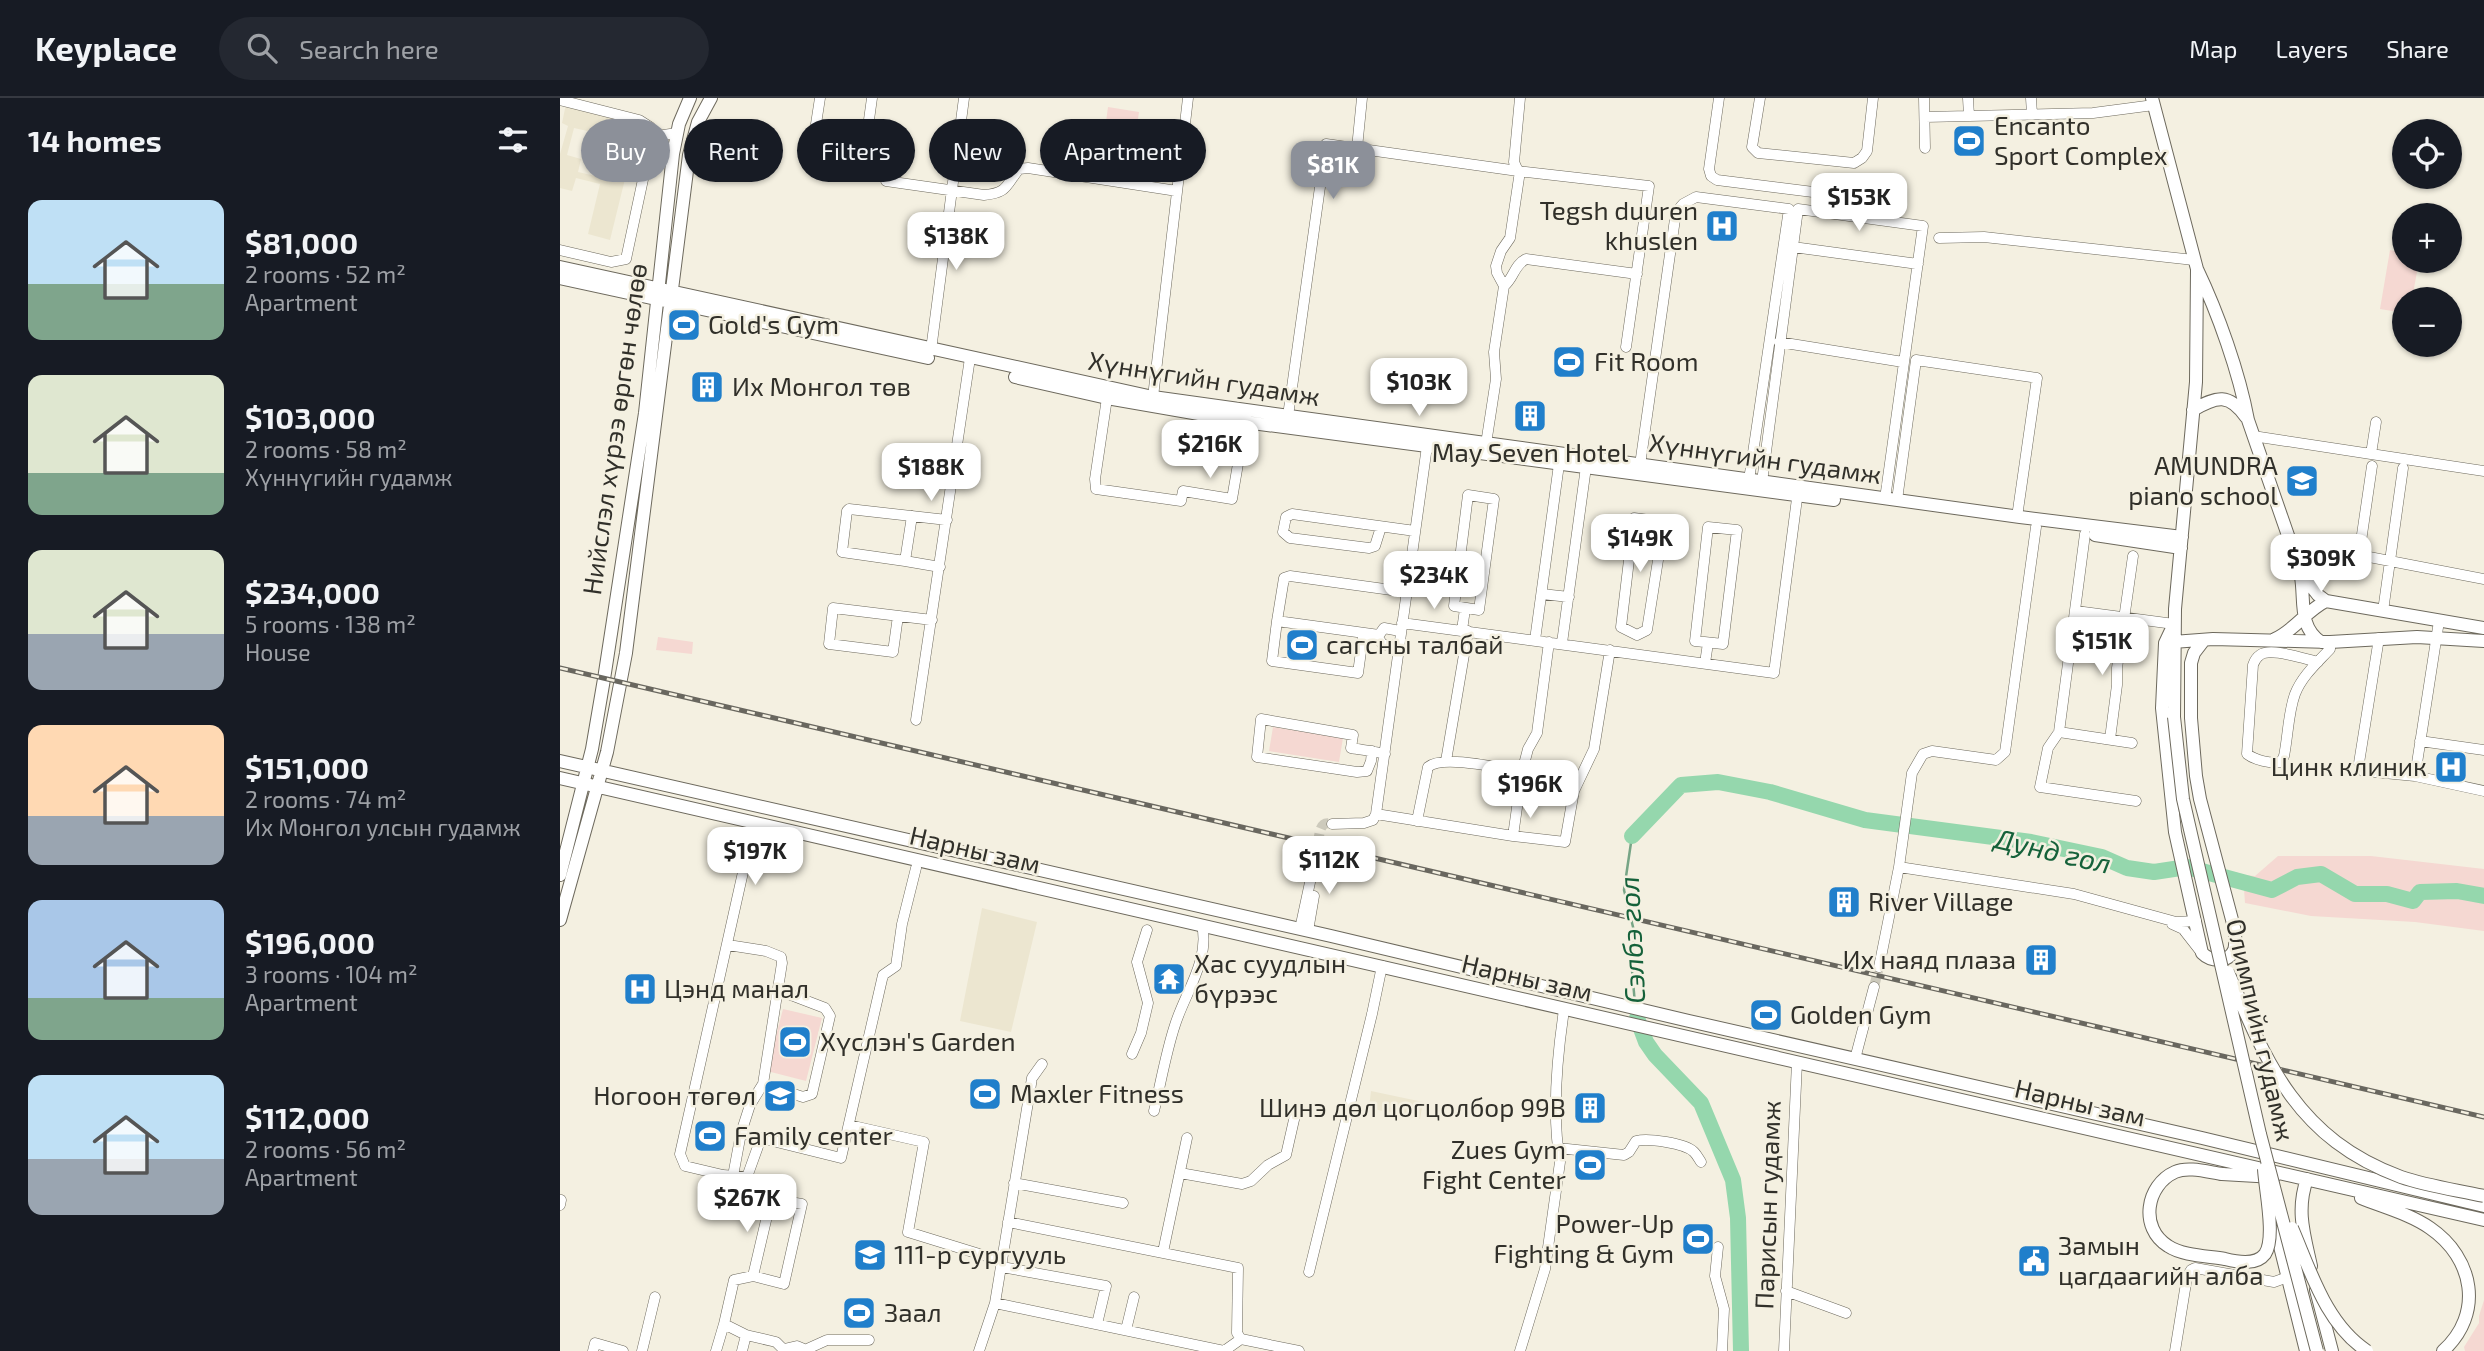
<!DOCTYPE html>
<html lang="en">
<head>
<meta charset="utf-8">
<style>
	body { margin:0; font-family:"Exo 2",sans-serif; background:#242831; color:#f1f3f6; height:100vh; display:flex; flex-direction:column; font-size:26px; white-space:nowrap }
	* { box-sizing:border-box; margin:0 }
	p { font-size:23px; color:#9ea1a6 }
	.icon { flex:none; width:38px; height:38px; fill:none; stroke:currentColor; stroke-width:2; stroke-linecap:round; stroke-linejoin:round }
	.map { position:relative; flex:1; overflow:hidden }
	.drawer { display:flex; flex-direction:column; background:#171b24; width:560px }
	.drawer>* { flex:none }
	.hud { position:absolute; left:21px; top:21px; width:665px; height:63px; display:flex; gap:14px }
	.buttons { position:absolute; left:1832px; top:21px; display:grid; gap:14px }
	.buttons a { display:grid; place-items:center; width:70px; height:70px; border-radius:50%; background:#171b24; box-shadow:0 2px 5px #0004; font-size:35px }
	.price { position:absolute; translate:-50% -60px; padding:0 16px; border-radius:14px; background:#fff; color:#222; font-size:23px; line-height:46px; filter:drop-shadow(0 2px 4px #0008) }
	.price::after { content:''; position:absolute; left:50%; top:42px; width:21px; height:16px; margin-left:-10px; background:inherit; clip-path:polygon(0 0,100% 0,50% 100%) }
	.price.current { background:#8c9099; color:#fff }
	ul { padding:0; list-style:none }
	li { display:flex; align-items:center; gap:21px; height:175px; padding:0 28px }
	li span { display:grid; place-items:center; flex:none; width:196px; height:140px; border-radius:14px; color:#555 }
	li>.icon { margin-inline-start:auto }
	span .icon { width:84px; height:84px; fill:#fffc; stroke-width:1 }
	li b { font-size:30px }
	h2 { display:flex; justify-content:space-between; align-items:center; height:84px; padding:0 28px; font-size:30px }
	.chip { padding:0 24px; border-radius:32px; background:#171b24; box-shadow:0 2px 5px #0004; font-size:24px; line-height:63px }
	.chip.current { background:#8c9099; color:#fff }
	header { display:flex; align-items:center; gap:42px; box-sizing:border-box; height:98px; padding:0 35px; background:#171b24; border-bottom:2px solid #363941 }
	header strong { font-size:33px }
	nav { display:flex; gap:38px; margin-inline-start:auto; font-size:24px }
	.search { width:490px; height:63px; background:#242831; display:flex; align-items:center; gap:18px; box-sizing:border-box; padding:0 24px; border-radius:38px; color:#9ea1a6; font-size:26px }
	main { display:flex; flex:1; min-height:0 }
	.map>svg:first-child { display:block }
	.built { fill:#ece6d0 }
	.green { fill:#f5d8d2 }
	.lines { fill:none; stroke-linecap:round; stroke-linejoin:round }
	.stream { stroke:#77a586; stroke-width:2.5 }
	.river { stroke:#95d7ad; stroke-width:16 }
	.minor-tunnel { stroke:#cdcabc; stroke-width:10; stroke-dasharray:10 5; stroke-linecap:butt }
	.minor-casing { stroke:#6d695d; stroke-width:11 }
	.major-casing { stroke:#6d695d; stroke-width:14 }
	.minor { stroke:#fff; stroke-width:10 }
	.major { stroke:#fff; stroke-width:12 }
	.rail-casing { stroke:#69675f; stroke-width:5 }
	.rail { stroke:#f4f0e1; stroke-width:2.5; stroke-dasharray:8; stroke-linecap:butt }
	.major-bridge-casing { stroke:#6d695d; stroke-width:14; stroke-linecap:butt }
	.major-bridge { stroke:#fff; stroke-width:12 }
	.labels { text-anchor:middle; stroke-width:5; stroke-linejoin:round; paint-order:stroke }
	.poi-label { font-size:26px; fill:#31302a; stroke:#f4f0e1; text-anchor:start }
	.street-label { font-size:26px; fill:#31302a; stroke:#f4f0e1 }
	.water-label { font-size:28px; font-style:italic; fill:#15613a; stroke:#f4f0e1 }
</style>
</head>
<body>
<header>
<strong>Keyplace</strong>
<div class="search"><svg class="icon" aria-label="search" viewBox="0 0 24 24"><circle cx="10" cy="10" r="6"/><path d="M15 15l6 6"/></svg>Search here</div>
<nav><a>Map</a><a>Layers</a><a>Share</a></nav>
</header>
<main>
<section class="drawer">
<h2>14 homes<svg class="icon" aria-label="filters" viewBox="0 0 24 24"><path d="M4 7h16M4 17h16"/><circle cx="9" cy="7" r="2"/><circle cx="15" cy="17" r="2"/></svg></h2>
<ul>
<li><span style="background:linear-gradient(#bfe0f5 60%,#7fa58c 0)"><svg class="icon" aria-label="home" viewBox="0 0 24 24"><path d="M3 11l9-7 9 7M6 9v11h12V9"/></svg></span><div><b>$81,000</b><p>2 rooms · 52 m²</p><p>Apartment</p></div></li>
<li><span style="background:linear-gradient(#dfe7d0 70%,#7fa58c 0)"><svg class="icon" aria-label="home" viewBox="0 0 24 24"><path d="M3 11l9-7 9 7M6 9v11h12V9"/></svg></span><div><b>$103,000</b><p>2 rooms · 58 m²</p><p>Хүннүгийн гудамж</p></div></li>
<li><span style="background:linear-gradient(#dfe7d0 60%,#9aa5b1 0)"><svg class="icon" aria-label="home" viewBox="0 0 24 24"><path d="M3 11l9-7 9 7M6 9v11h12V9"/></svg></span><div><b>$234,000</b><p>5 rooms · 138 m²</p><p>House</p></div></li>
<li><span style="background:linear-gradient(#ffd9b3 65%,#9aa5b1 0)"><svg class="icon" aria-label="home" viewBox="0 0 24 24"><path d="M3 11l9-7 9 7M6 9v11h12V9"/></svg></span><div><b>$151,000</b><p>2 rooms · 74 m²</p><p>Их Монгол улсын гудамж</p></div></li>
<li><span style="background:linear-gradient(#a9c7e8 70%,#7fa58c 0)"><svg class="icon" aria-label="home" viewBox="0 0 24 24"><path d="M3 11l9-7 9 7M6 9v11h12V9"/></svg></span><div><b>$196,000</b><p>3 rooms · 104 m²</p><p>Apartment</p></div></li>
<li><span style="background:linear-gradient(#bfe0f5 60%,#9aa5b1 0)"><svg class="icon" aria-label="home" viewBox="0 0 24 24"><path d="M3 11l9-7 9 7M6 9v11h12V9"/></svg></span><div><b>$112,000</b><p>2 rooms · 56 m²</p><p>Apartment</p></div></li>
</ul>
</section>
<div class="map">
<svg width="1924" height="1253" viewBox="0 0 1924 1253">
	<rect width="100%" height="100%" fill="#f4f0e1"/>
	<!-- built -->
	<path class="built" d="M6,6L68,21L63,41L14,30L7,57L21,61L18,74L40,79L42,75L65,81L50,142L28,136L40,86L16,80L12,93L0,90V56L8,28L2,25Z
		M422,810L477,824L451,934L400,923Z
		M811,993L863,1004L860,1021L809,1010Z"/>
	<!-- green -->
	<path class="green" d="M548,9L579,14L576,35L545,31Z
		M1830,152L1844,155V163H1859L1852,201H1844V215L1820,211Z
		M729,538L756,542L753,557L728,552Z
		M98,539L133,544L132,556L96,552Z
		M713,629L783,640L779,664L709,653Z
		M1718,758H1811L1924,771V833L1855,824L1751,818L1685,805L1683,777L1695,778Z
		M223,911L262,920L246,983L207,973Z
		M1924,1202V1253H1905L1904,1249L1919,1225V1218Z"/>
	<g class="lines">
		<!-- stream -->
		<path class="stream" d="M1072,738L1064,792L1074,833L1071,861L1075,906"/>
		<!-- river -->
		<path class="river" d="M1072,738L1121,687L1158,684L1210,694L1305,722L1471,744L1542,759L1567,770L1594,774L1627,769L1712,792L1737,779L1761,776L1795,796H1827L1853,803L1860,794L1897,793L1924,798
			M1077,920L1086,944L1095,957L1141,1005L1173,1082L1178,1120L1181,1253"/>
		<!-- minor-tunnel -->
		<path class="minor-tunnel" d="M752,775L760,733C762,726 765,724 772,726
			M1314,889L1319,869"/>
		<defs>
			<path id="minor" d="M260,0L256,26L308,29L312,0
				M1159,0L1149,71L1151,78L1157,82L1309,101
				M1200,0L1192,49L1198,55L1294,65L1302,60L1307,53L1313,0
				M1364,0L1365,50
				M1408,0L1409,18L1533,15L1594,7
				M1471,0L1472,16
				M0,2L79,22L90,29L94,39
				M1365,19L1409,18
				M797,50L802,0
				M958,73L954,64L960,0
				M326,83L424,97C448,95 446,87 459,71L468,70L617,93
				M1379,140L1424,139L1634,162
				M1233,149L1358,166
				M0,152L51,164L66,161L91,44L97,38L117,35
				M944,188C954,180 954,167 966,161L1077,176
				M1219,244L1343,264
				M371,252L404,0
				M593,299L628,0
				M547,300L535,381L536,391L621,403L623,393L672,401L686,319
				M728,318L766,46L958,73L1089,88L1066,249
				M1693,338L1811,356L1816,324
				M926,346L936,281L934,254L944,188L937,175L936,168L941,153L950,140L960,73
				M1811,356L1924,373
				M1080,367L1116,114L1123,106L1136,99L1229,111L1189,382
				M1202,384L1238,111L1363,128L1325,401
				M908,397L934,401L919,512L894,508Z
				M1337,402L1356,262L1477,280L1457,419
				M352,418L345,463L282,454L287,413L289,411L387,422
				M1074,420L1104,424L1087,532L1077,537L1061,529Z
				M821,429L815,448L809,450L730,440L723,434L726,419L732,416L855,433
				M1148,429L1177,432L1163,546L1135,543Z
				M1525,436L1499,634L1488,650L1480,689L1576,703
				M1778,453L1924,481
				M1799,457L1812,368
				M345,463L380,469
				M982,496L1009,499
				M1516,513L1614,526
				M1823,513L1843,370
				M338,518L333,554L269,546L273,510L372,522
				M717,523L724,480L730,478L846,494
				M842,525L1214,575L1238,393
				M902,532L905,511
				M1819,540L1799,665L1803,673L1855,678L1924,693
				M975,542L1000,359
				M1002,545L1026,369
				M838,547H823L819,541L803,539L798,575L712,563L717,523L819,537L824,530L840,533
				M1758,564C1745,561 1710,549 1700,557C1697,559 1694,564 1693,567L1687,656C1695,662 1710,666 1721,664L1724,658C1728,639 1728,615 1735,596C1742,578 1757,565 1770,551V544
				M1145,565L1148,545
				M356,622L410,260
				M1499,634L1572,645
				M1550,641L1557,587V570L1573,458
				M1860,643L1924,652
				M812,653L811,663L807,673L797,674L697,659L701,621L793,637L791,650C802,652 814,653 825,656
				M886,663L908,533
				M1855,678L1879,523
				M816,716L953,738L962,674L968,651L977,635L989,544
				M857,723L868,669C883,656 942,671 962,674
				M194,725L120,1056L125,1068L163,1077L187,1079L211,1101L242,1106L224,1186L193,1178L174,1182L164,1226L186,1237L216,1244L225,1253
				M772,726L804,725L813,722L816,716L868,341
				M953,738L1005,744L1014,693L1034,651L1050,552
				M1339,769L1352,675L1363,656L1372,653L1436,662L1445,654L1476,429
				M1612,826L1623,831L1641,854
				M740,831L752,775
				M748,833L754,798
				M168,847L206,853L221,859L222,865L203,986L190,1007L181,1035
				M1319,869L1339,769L1514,796L1616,824L1636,823
				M572,956L581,935L588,905L577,864L587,832
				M1295,961L1314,889
				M203,986L243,999L252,996L270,918L265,910L218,892
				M594,1013C601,984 606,954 615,927C625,895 650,862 642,827
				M289,1027L364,1044L348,1134L442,1163
				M998,1050L1064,1057L1069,1054L1076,1043C1088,1040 1125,1045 1134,1054C1137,1057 1139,1061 1141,1064
				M620,1075L682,1086L691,1083L708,1067L726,1057L736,1013
				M173,1078L181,1035L281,1060L323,877L336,868L342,826L356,770
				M187,1079L201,1040
				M454,1085L563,1105
				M0,1107L1,1102
				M448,1124L678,1170L677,1235L681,1241
				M1158,1149L1155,1178L1164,1211L1162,1253
				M603,1154L627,1040
				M442,1169L546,1188L537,1226
				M749,1174L812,916L822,868
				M193,1178L211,1101
				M1226,1193L1286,1215
				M435,1205L664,1253L681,1241
				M566,1232L574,1199
				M681,1241L739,1253
				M224,1251L237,1248L249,1253
				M247,1251L267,1242H309
				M33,1253L35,1245L63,1253
				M82,1253L95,1199
				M156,1253L164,1226
				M182,1253L186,1237
				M419,1253L435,1205L472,980L482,966
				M960,1253L985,1171L1000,1064C992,1018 997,959 1004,912
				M1224,1253L1237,964
				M1615,1253L1627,1179L1631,1172L1635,1170L1714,1184L1728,1179"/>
			<path id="major" d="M1592,0L1637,171C1658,215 1679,274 1688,322L1741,475L1758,497L1766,503L1924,530
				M0,169L593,299L1460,419L1622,439
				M0,180L368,260
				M455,279L547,300L685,324L1274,402
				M1633,312C1657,298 1669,295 1686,319
				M1535,437L1621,450
				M1741,479C1745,502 1738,529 1761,544
				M1614,526L1605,545L1602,610L1615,734L1642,855C1650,863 1668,866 1674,852C1676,847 1675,839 1675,833L1640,701L1636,678L1631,620V565L1634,555L1644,542
				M1715,541C1735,532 1746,513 1766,503
				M1613,544L1653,541L1770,544L1857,539L1924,543
				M1614,619L1615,511L1636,284L1637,172
				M0,663L771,838L1129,923L1642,1040L1924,1108
				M0,680L1924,1122
				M0,777L32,651L44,581L85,315L113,56L119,26L130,0
				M0,822L47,654L66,555L129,57L138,24L151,0
				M1662,1076L1714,1079
				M1747,1081C1736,1112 1744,1136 1751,1168
				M1801,1100C1823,1109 1850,1116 1870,1130C1914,1160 1924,1216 1883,1253
				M1712,1116L1746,1253
				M1756,1192L1772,1253"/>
		</defs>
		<!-- minor casing -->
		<use href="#minor" class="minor-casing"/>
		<!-- major casing -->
		<use href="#major" class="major-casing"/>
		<!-- minor -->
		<use href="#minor" class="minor"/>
		<!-- major -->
		<use href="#major" class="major"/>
		<defs>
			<path id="rail" d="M0,570L1924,1019"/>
		</defs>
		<!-- rail casing -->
		<use href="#rail" class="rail-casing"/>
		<!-- rail -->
		<use href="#rail" class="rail"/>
		<defs>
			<path id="major-bridge" d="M1614,619L1623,701L1700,1036L1757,1253
				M1668,874C1707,967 1738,1041 1841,1079C1867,1088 1897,1092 1924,1098
				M1662,1076C1648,1074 1628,1068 1615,1074C1586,1087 1579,1130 1608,1148C1623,1158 1648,1158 1665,1161C1677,1164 1696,1168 1705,1156C1716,1140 1705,1091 1704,1071
				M1732,1130C1751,1174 1766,1226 1807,1253"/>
		</defs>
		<!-- major-bridge casing -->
		<use href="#major-bridge" class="major-bridge-casing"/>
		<!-- major-bridge -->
		<use href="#major-bridge" class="major-bridge"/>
	</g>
	<!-- icons -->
	<defs>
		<symbol id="stadium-square" viewBox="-11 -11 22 22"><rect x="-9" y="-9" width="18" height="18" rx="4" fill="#207fcb" stroke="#f4f0e1"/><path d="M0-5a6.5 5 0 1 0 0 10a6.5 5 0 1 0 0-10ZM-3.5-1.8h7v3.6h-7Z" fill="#fff"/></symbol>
		<symbol id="hospital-square" viewBox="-11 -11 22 22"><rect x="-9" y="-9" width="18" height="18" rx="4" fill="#207fcb" stroke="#f4f0e1"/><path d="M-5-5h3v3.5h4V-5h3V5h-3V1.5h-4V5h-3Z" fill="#fff"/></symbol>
		<symbol id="building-square" viewBox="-11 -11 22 22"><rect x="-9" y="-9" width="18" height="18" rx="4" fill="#207fcb" stroke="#f4f0e1"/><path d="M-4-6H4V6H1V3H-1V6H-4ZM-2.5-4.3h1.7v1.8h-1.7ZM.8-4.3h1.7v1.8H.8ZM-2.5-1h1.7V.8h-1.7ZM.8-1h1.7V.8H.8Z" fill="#fff"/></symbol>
		<symbol id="school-square" viewBox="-11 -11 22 22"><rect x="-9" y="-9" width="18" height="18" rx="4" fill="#207fcb" stroke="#f4f0e1"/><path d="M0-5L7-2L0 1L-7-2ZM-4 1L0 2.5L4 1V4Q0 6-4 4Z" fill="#fff"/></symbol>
		<symbol id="temple-square" viewBox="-11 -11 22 22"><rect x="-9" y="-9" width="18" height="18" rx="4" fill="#207fcb" stroke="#f4f0e1"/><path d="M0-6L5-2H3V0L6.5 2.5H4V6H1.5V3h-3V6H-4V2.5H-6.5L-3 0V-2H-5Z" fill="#fff"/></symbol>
		<symbol id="civic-square" viewBox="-11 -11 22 22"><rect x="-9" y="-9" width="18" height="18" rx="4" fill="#207fcb" stroke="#f4f0e1"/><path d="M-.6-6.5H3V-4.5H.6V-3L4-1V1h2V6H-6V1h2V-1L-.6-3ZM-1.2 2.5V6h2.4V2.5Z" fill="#fff"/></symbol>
	</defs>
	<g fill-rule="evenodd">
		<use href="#stadium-square" x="1390" y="24" width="38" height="38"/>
		<use href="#hospital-square" x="1143" y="109" width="38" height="38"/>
		<use href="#stadium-square" x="105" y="208" width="38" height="38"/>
		<use href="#stadium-square" x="990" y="245" width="38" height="38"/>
		<use href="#building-square" x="128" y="270" width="38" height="38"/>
		<use href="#building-square" x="951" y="299" width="38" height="38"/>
		<use href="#school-square" x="1723" y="364" width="38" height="38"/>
		<use href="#stadium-square" x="723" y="528" width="38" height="38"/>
		<use href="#hospital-square" x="1872" y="650" width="38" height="38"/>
		<use href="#building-square" x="1265" y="785" width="38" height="38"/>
		<use href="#building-square" x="1462" y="843" width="38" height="38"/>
		<use href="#temple-square" x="590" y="862" width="38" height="38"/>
		<use href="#hospital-square" x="61" y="872" width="38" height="38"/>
		<use href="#stadium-square" x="1187" y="898" width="38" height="38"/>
		<use href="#stadium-square" x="216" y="925" width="38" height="38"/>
		<use href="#stadium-square" x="406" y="977" width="38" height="38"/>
		<use href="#school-square" x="201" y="979" width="38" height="38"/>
		<use href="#building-square" x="1011" y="991" width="38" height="38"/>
		<use href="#stadium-square" x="131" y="1019" width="38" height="38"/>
		<use href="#stadium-square" x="1011" y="1048" width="38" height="38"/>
		<use href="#stadium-square" x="1119" y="1122" width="38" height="38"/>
		<use href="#school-square" x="291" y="1138" width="38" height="38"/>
		<use href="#civic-square" x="1455" y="1144" width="38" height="38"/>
		<use href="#stadium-square" x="280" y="1196" width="38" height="38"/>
	</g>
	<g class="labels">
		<!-- poi labels -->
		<g class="poi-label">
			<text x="1434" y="37">Encanto<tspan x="1434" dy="30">Sport Complex</tspan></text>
			<text x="1138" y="122" text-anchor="end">Tegsh duuren<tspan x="1138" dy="30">khuslen</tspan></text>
			<text x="148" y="236">Gold's Gym</text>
			<text x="1034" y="273">Fit Room</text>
			<text x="172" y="298">Их Монгол төв</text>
			<text x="970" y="364" text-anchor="middle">May Seven Hotel</text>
			<text x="1718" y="377" text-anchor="end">AMUNDRA<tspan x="1718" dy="30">piano school</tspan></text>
			<text x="766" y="556">сагсны талбай</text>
			<text x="1867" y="678" text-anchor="end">Цинк клиник</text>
			<text x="1308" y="813">River Village</text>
			<text x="1456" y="871" text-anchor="end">Их наяд плаза</text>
			<text x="634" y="875">Хас суудлын<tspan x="634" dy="30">бүрээс</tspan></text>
			<text x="104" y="900">Цэнд манал</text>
			<text x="1230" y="926">Golden Gym</text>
			<text x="260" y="953">Хүслэн's Garden</text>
			<text x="450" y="1005">Maxler Fitness</text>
			<text x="196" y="1007" text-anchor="end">Ногоон төгөл</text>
			<text x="1006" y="1019" text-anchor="end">Шинэ дөл цогцолбор 99В</text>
			<text x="174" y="1047">Family center</text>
			<text x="1006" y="1061" text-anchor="end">Zues Gym<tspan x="1006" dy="30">Fight Center</tspan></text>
			<text x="1114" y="1135" text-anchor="end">Power-Up<tspan x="1114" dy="30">Fighting &amp; Gym</tspan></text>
			<text x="1498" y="1157">Замын<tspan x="1498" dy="30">цагдаагийн алба</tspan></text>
			<text x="334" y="1166">111-р сургууль</text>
			<text x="324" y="1224">Заал</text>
		</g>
		<!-- street labels -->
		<g class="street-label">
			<text transform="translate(644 281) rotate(9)" y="9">Хүннүгийн гудамж</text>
			<text transform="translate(55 331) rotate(-82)" y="9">Нийслэл хүрээ өргөн чөлөө</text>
			<text transform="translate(1205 361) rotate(8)" y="9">Хүннүгийн гудамж</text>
			<text transform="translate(415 752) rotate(13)" y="9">Нарны зам</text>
			<text transform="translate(967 880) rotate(13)" y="9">Нарны зам</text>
			<text transform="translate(1700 932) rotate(77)" y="9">Олимпийн гудамж</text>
			<text transform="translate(1520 1005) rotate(13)" y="9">Нарны зам</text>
			<text transform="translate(1208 1107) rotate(-88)" y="9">Парисын гудамж</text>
		</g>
		<!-- water labels -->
		<g class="water-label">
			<text transform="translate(1493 753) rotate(13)" y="10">Дунд гол</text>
			<text transform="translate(1072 842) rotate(-93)" y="10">Сэлбэ гол</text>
		</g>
	</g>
</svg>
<div class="buttons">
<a><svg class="icon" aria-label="locate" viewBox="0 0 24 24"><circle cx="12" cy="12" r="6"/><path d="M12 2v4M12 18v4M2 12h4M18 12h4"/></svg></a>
<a>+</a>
<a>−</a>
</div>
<b class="price current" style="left:773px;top:103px">$81K</b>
<b class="price" style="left:1299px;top:135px">$153K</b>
<b class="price" style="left:396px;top:174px">$138K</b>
<b class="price" style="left:859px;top:320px">$103K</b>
<b class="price" style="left:650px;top:382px">$216K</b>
<b class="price" style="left:371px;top:405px">$188K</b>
<b class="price" style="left:1080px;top:476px">$149K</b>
<b class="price" style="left:1761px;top:496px">$309K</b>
<b class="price" style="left:874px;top:513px">$234K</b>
<b class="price" style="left:1542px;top:579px">$151K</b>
<b class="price" style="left:970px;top:722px">$196K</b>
<b class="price" style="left:195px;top:789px">$197K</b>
<b class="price" style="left:769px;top:798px">$112K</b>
<b class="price" style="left:187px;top:1136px">$267K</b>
<div class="hud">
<a class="chip current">Buy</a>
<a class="chip">Rent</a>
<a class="chip">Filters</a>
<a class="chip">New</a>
<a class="chip">Apartment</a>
</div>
</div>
</main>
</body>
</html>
